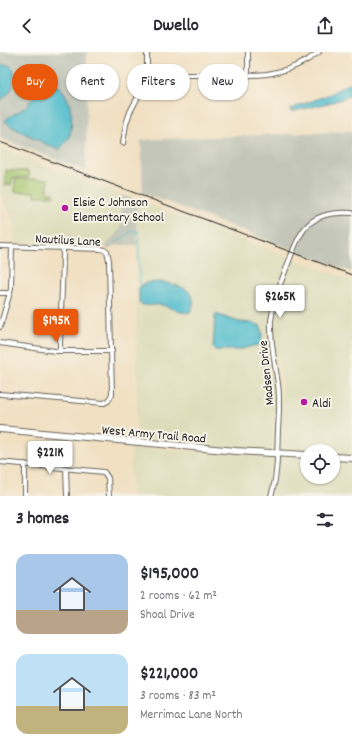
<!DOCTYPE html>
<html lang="en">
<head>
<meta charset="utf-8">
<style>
	body { margin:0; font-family:Dekko,sans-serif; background:#f7f7f7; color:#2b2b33; height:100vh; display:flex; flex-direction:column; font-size:15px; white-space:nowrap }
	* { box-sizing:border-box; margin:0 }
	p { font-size:13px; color:#7c7c81 }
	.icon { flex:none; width:22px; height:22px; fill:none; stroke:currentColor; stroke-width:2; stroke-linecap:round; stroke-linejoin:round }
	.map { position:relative; height:444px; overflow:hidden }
	.sheet { display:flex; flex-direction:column; background:#fff; flex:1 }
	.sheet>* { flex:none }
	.guide { position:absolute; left:12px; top:12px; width:328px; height:36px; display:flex; gap:8px }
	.buttons { position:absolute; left:300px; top:392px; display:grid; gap:8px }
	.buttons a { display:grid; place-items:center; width:40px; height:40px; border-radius:50%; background:#fff; box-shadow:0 1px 3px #0004; font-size:20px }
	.price { position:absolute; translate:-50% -34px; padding:0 9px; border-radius:4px; background:#fff; color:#222; font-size:13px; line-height:26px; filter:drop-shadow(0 1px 2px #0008) }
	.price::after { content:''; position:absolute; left:50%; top:24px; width:12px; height:9px; margin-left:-6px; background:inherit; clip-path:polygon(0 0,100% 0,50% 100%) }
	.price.current { background:#ea580c; color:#fff }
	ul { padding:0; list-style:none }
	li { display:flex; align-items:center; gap:12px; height:100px; padding:0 16px }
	li span { display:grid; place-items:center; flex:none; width:112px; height:80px; border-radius:12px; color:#555 }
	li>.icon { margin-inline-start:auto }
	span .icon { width:48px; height:48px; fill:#fffc; stroke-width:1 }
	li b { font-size:17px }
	h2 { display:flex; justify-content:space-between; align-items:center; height:48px; padding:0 16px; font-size:17px }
	.pill { padding:0 14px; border-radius:18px; background:#fff; box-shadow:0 1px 3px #0004; font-size:14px; line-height:36px }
	.pill.current { background:#ea580c; color:#fff }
	header { display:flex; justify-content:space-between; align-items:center; height:52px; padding:0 16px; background:#fff; font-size:18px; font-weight:700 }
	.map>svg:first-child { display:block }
	.built { fill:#deddbb }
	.industrial { fill:#c3c6b9 }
	.green { fill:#a5c66e; stroke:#607145 }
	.water { fill:#52bdcd; stroke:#376c74 }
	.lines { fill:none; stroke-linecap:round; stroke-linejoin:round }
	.stream { stroke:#52bdcd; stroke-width:1 }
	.street-casing { stroke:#676156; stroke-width:6 }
	.secondary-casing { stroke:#676156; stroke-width:8 }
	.street { stroke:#fff; stroke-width:4 }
	.secondary { stroke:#fff; stroke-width:6 }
	.rail { stroke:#1c1c1c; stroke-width:1 }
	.poi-dot { fill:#b5179e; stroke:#f7f3e8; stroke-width:1.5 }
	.labels { text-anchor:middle; stroke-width:4; stroke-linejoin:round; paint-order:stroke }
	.poi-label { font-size:13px; fill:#1c1c1c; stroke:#f7f3e8; text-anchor:start }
	.street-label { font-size:13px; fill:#1c1c1c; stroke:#f7f3e8 }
</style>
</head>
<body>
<header><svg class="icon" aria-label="back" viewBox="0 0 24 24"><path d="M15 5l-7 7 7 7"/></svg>Dwello<svg class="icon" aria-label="share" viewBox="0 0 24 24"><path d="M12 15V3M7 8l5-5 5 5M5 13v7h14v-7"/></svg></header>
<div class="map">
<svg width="352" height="444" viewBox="0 0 352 444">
	<rect width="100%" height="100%" fill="#f7f3e8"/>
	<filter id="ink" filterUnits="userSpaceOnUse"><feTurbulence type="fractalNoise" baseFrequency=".025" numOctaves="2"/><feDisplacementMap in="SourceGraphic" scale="8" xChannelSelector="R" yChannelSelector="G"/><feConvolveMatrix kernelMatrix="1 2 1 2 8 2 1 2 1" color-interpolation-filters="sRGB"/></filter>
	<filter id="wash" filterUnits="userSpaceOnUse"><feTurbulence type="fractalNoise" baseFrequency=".012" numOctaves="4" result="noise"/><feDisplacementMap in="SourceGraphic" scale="16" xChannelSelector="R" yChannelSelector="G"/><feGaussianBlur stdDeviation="0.9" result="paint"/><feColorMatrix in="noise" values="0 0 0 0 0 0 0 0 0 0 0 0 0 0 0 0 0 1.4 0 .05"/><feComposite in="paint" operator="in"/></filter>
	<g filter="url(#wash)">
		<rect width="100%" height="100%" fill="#f1e0c2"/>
		<!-- built -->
		<path class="built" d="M0,97L121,143V176L105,195L14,192V170L0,140Z
			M136,148L352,229V404L333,403V399H307V402L279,400L282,339V326L276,297L274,298L279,332L276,400L226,397L137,385Z
			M131,395L307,406V425H333V407L352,408V444H131Z"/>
		<!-- industrial -->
		<path class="industrial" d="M0,0H87L86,119L0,86Z
			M352,79V220L143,141L141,88Z
			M121,143L136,148L137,193H117L108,198L105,195L121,176Z"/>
		<!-- green -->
		<path class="green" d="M6,118L28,119L30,122L29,125L15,126L13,125L11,133H5Z
			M15,127H48V141H54V144H35V140H15Z"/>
		<!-- water -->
		<path class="water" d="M0,13H10L14,17C14,31 14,41 0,48Z
			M352,30V43L333,50L291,60L290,57L328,43Z
			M47,32C69,29 75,66 70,82C68,88 64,92 60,97H56L12,75L5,69C10,63 15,62 21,58C31,52 36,39 47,32Z
			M160,230C176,232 203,238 190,260C177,262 173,255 161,253C153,252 147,256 139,251V236C144,229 152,231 160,230Z
			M216,262L239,270L253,271L261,274L262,282L261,292L238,298H215L213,296L215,264Z"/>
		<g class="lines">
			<!-- stream -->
			<path class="stream" d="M118,189L132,179H138L140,230L141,233"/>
		</g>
	</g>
	<g filter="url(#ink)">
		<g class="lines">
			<defs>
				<path id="street" d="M147,23C169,23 192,23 214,23C254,24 286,26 319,0
					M248,24V0
					M123,91L126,72L130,60L140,41L147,23V0
					M0,194L101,197L107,199L109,208L112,342L108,349L104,351L0,342
					M0,241H10
					M0,275L11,237L12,194
					M0,291L55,299H112
					M60,299C60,265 63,231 63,196
					M0,410L104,420L108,426L109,444
					M25,412V444
					M66,416L67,444
					M271,444C278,423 277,400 278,378C279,363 280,347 278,332C275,312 270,290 271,269C273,251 279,234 286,217C300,180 306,158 352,161"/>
				<path id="secondary" d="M0,377L236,399L307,403
					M333,405L352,406"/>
			</defs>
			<!-- street casing -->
			<use href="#street" class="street-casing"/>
			<!-- secondary casing -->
			<use href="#secondary" class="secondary-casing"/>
			<!-- street -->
			<use href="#street" class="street"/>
			<!-- secondary -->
			<use href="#secondary" class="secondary"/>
			<!-- rail -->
			<path class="rail" d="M0,90L352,223"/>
		</g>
	</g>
	<!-- markers -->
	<g class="poi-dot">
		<circle cx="65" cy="156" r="4"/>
		<circle cx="304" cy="350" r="4"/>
	</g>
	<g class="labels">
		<!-- poi labels -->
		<g class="poi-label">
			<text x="73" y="154">Elsie C Johnson<tspan x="73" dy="15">Elementary School</tspan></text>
			<text x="312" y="355">Aldi</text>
		</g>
		<!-- street labels -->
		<g class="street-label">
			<text transform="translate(68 187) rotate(3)" y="5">Nautilus Lane</text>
			<text transform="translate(265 321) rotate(-96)" y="5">Madsen Drive</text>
			<text transform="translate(154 381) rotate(5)" y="5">West Army Trail Road</text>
		</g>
	</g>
</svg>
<div class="buttons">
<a><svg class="icon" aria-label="locate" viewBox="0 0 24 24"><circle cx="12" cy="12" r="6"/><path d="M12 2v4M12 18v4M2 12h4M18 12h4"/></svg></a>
</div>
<b class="price" style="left:280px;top:267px">$265K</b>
<b class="price current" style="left:56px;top:291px">$195K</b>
<b class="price" style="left:50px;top:423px">$221K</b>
<div class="guide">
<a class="pill current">Buy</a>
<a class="pill">Rent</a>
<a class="pill">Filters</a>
<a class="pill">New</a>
</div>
</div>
<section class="sheet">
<h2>3 homes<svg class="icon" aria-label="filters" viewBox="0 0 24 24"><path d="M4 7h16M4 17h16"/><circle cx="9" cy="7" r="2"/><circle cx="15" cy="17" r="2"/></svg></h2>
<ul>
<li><span style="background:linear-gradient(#a9c7e8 70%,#b9a48a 0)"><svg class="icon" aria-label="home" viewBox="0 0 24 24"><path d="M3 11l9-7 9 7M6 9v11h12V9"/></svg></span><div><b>$195,000</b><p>2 rooms · 62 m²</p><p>Shoal Drive</p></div></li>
<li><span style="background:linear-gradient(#bfe0f5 65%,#c2b280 0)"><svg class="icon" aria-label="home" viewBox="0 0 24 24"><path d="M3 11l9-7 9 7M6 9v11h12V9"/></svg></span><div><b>$221,000</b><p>3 rooms · 83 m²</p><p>Merrimac Lane North</p></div></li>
</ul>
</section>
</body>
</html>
